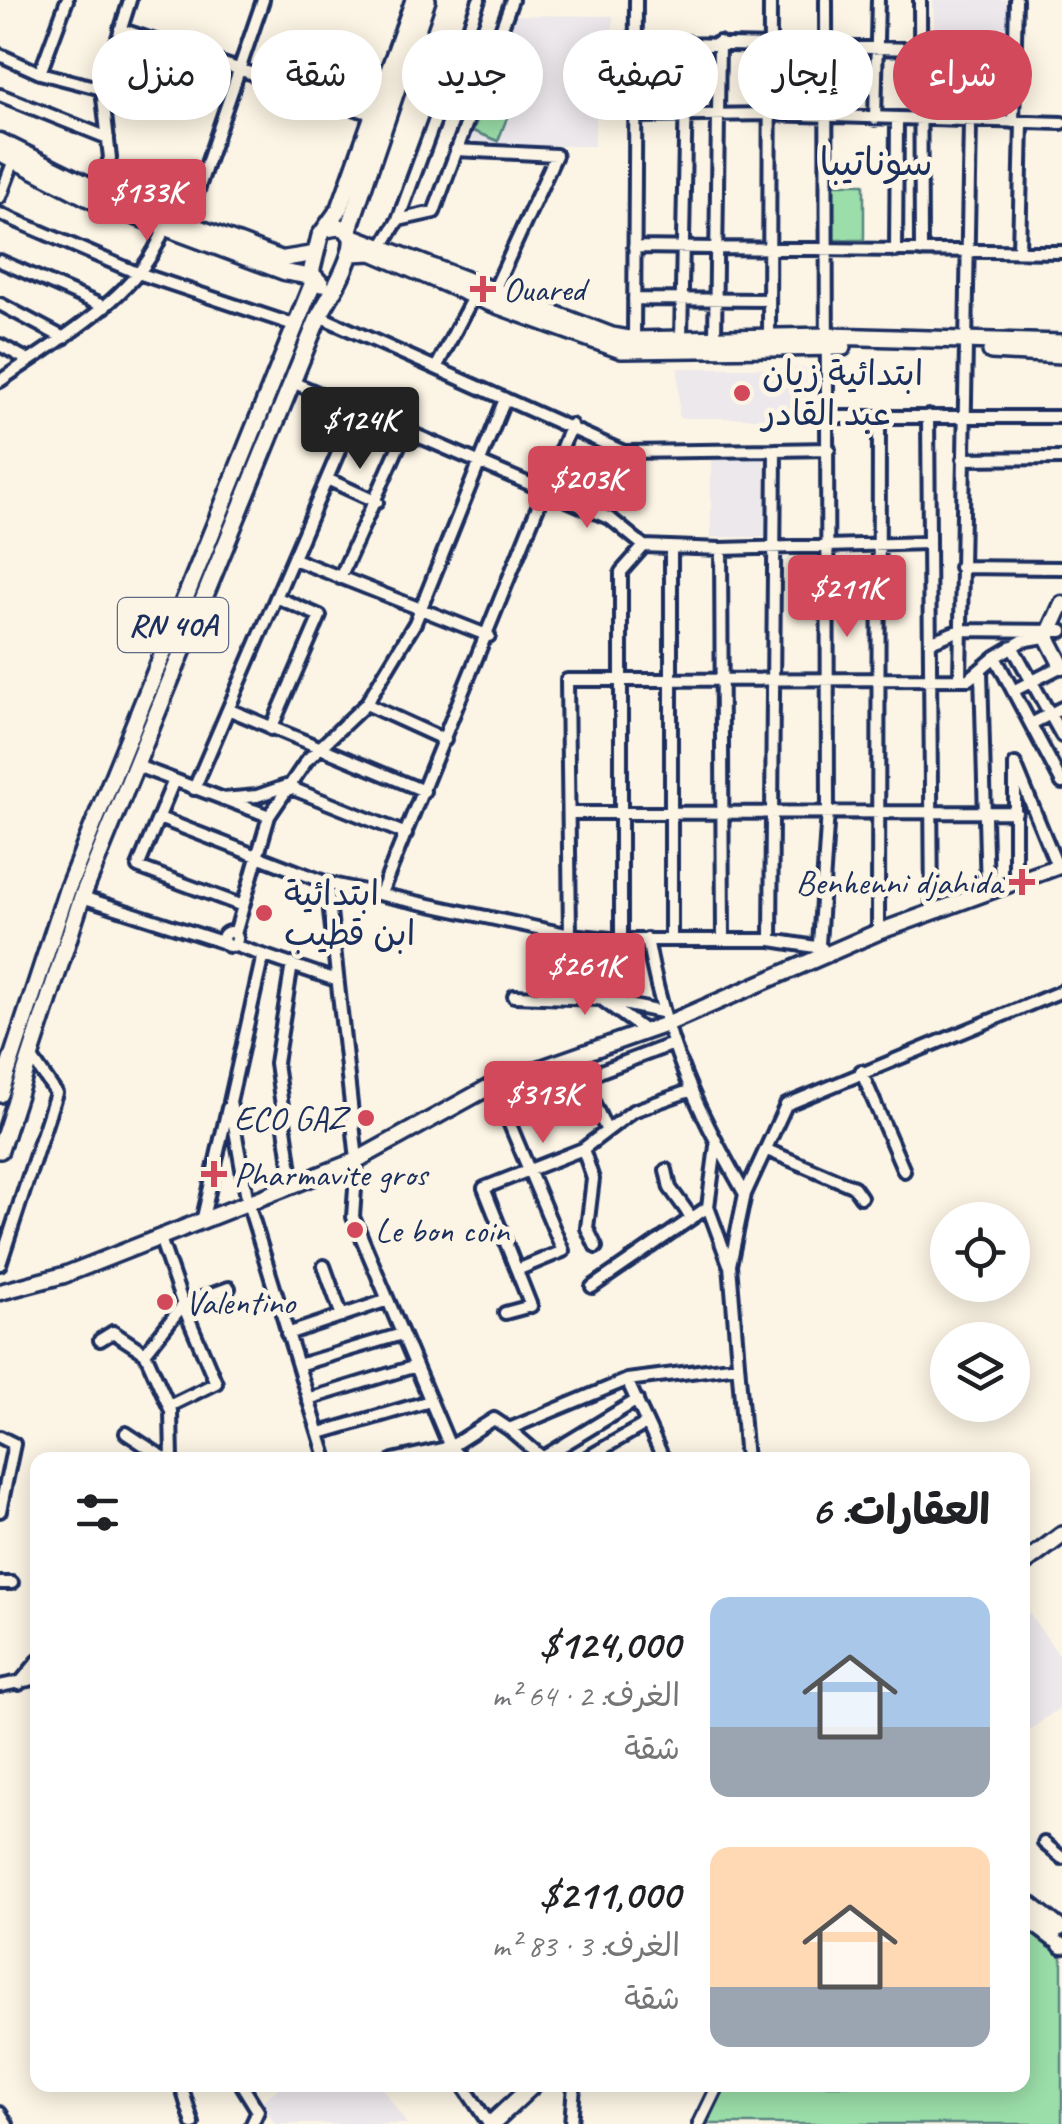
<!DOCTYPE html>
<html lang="ar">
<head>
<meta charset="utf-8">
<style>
	body { margin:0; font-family:Caveat,"Playpen Sans Arabic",sans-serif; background:#f2f2f2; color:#202124; direction:rtl; height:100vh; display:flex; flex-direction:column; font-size:38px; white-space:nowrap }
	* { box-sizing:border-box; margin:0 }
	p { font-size:32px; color:#757577 }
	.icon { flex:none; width:55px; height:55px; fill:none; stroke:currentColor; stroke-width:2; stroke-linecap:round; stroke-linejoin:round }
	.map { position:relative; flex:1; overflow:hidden; direction:ltr }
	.details { position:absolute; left:30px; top:1452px; width:1000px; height:640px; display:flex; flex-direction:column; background:#fff; border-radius:20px; box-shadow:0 5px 25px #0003; direction:rtl }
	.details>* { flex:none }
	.top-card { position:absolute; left:30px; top:30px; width:1002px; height:90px; direction:rtl; display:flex; gap:20px }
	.tools { position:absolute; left:930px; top:1202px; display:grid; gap:20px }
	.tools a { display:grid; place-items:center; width:100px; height:100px; border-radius:50%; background:#fff; box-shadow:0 5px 25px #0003; font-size:50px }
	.price { position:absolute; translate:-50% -85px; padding:0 22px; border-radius:10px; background:#d1495b; color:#fff; font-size:32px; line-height:65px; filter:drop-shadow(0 2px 5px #0008) }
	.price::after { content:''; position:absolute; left:50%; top:60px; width:30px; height:22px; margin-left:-15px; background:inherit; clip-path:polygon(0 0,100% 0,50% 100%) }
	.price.current { background:#222; color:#fff }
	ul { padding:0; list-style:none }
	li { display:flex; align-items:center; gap:30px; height:250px; padding:0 40px }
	li span { display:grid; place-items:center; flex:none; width:280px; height:200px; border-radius:20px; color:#555 }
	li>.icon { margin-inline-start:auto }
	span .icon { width:120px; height:120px; fill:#fffc; stroke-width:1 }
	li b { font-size:42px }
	h2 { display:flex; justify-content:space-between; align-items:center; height:120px; padding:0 40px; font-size:42px }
	.tag { padding:0 35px; border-radius:45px; background:#fff; box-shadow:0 5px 25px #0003; font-size:35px; line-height:90px }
	.tag.current { background:#d1495b; color:#fff }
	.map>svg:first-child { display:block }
	.built { fill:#ece8ec }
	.green { fill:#9bdea9; stroke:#5b8684; stroke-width:2.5 }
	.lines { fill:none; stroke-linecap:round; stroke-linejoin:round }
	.street-casing { stroke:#1b2f5e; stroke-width:18 }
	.secondary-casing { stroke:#1b2f5e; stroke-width:21 }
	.primary-casing { stroke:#1b2f5e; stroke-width:22 }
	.street { stroke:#fcf5e5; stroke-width:10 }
	.secondary { stroke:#fcf5e5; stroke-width:14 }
	.primary { stroke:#fcf5e5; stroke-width:15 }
	.poi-dot { fill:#d1495b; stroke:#fcf5e5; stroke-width:4 }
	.labels { text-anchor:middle; stroke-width:10; stroke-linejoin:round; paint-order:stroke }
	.shield { fill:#fcf5e5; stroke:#5e6a86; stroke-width:2.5 }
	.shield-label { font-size:32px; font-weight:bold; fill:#1b2f5e }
	.poi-label { font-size:35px; fill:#1b2f5e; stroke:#fcf5e5; text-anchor:start }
	.neighbourhood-label { font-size:38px; fill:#1b2f5e; stroke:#fcf5e5 }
</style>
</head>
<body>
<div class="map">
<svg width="1062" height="2124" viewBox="0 0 1062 2124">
	<rect width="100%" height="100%" fill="#fcf5e5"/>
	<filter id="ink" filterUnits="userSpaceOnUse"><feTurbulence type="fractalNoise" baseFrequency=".01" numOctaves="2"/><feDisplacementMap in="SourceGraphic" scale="20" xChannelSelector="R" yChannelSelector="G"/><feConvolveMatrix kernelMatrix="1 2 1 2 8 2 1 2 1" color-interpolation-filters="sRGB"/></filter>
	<g filter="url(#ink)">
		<!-- built -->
		<path class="built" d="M933,0H1007V66H953V51L935,49Z
			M512,15L613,16L612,57L626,58L624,100H597L594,146L465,145Z
			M806,368V418H679L678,368Z
			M711,453H765L766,537H711Z
			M1023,1605L1062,1659V1706L1023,1735Z
			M283,2085H380L407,2124H275L261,2102Z"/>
		<!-- green -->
		<path class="green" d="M493,80L518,89L498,141L473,131Z
			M833,184H864V240H833Z
			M1023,1927L1062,1957V2124H704L721,2085H1022Z"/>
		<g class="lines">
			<defs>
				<path id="street" d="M67,0L40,73L102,89
					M920,0L921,251
					M120,29L374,115
					M636,43L920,49
					M0,55L40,73
					M0,95L108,138
					M442,105L468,114
					M634,116L769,114L1062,123
					M875,119L878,0
					M1013,122L1016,0
					M456,150L556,155L491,297
					M97,191L110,158L102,89L130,0
					M0,197L14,160
					M0,214L135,272L294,325
					M398,220L479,0
					M185,228L263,0
					M383,245L398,220L434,212L512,0
					M634,247L1062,252
					M896,251L897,120
					M1019,251L1022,123
					M0,261L105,307
					M634,299L768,300
					M0,304L64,338
					M319,316L624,452L775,450
					M769,337L770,0
					M681,338L687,42
					M715,338L719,42
					M634,340L636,0
					M0,345L28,360
					M437,366L474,295
					M0,381C52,344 147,291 164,227
					M292,382L611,519L644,546
					M928,416L932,911
					M830,417H1062
					M963,459L1062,458
					M327,479L377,502
					M671,548V938
					M721,549L723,939
					M294,559L489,636
					M960,567L1062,568
					M340,578L405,432
					M930,642L960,630L1062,631
					M1012,646L1062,736
					M995,657L1022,641L1050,636
					M981,671L987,891
					M960,679L970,122
					M1013,691L1062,666
					M366,704L445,740
					M230,710L424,791
					M1031,724L1062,708
					M271,729L320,616L278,598
					M137,766L269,816
					M174,780L138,867L243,906
					M194,789L356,411
					M223,799L257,796L286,786L406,834
					M569,813L1016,812
					M159,818L327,883L570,935L621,940H771L822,948
					M1015,881V764L1057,866
					M327,883L357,1160L353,1217L450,1447L462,1460
					M381,893L571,425
					M82,897L225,943
					M878,932L879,417
					M223 939a7 7 0 1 1 14 0a7 7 0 1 1-14 0Z
					M235,934L269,816L307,760L366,704L415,623L505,399
					M570,935L567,680L969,679L995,657L1062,783
					M647,939C667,1045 692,1101 745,1194
					M621,940V572L644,546L721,549L928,543
					M771,940L775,450L829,449
					M819,944L828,811L826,0
					M233,945L336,980
					M263,955L230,1102L248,1203L327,1460
					M292,964L276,1063L293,1185
					M514,996L600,999L661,1012
					M601,999L645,1031
					M861,1071L904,1171
					M581,1076L606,1129
					M716,1146L708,1207L729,1264
					M583,1149L593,1179L587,1228L596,1247
					M767,1150L854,1187L861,1197
					M666,1170L670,1188L691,1217
					M202,1222L228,1108
					M0,1264L56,1093L32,1058
					M324,1266L342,1316
					M517,1270L563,1251L503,1108L670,1045
					M592,1287L708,1207
					M505,1313L531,1306L484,1188L583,1149L633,1111L689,1091
					M287,1334L388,1300
					M100,1340L113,1332L145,1353L171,1411L172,1460
					M145,1353L183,1305L160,1238
					M298,1365L402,1334
					M627,1380L664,1460
					M308,1399L416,1366
					M169,1406L216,1383L183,1305L229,1288
					M509,1429L544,1459
					M126,1433L167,1460
					M320,1433L430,1401
					M0,1437L14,1444L0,1511
					M542,1458L637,1400
					M393,1460L450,1447L494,1419L509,1429L627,1380L738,1366
					M583,1460L647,1423
					M746,1460L730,1265L745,1194L786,1105L1062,991
					M0,1583H12
					M19,1684L38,1661
					M0,1686L38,1678
					M1044,1843L1062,1858
					M181,2085L193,2124
					M242,2085L258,2111L252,2124
					M463,2085L489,2124
					M0,2113L7,2124
					M571,2124L574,2085
					M699,2124L718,2085"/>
				<path id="secondary" d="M0,141L97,189L282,259L313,254
					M0,153L93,201L284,272L312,277
					M1062,604L1047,637L1062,666
					M0,1292L64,1275L357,1160L493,1085L664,1025L878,932L1062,865
					M1022,1898L1060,1928
					M1022,1915L1054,1939
					M1061,1945L1062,1946"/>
				<path id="primary" d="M348,232L427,0
					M351,236L612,336L634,340L830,336L1062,343
					M351,253L372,252L488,302L621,350L843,347
					M321,284L311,273L320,236L340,208L414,0
					M991,351L1062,355
					M0,1094L67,890L314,280
					M0,1150L82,897L319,316C327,301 384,214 327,229
					M1022,1565L1062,1535
					M491,2124L533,2085"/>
			</defs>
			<!-- street casing -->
			<use href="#street" class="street-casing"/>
			<!-- secondary casing -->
			<use href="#secondary" class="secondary-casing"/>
			<!-- primary casing -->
			<use href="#primary" class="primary-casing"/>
			<!-- street -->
			<use href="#street" class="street"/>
			<!-- secondary -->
			<use href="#secondary" class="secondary"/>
			<!-- primary -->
			<use href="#primary" class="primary"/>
		</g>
	</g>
	<!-- markers -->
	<g class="poi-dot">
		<path d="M478 274h10v10h10v10h-10v10h-10v-10h-10v-10h10z"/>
		<circle cx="742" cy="393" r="10"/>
		<path d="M1017 867h10v10h10v10h-10v10h-10v-10h-10v-10h10z"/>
		<circle cx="264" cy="913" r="10"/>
		<circle cx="366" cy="1118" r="10"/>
		<path d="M209 1159h10v10h10v10h-10v10h-10v-10h-10v-10h10z"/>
		<circle cx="355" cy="1230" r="10"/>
		<circle cx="165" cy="1302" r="10"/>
	</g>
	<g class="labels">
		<!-- shield labels -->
		<rect class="shield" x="118" y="598" width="110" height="54" rx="8"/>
		<g class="shield-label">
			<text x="173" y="636">RN 40A</text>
		</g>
		<!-- poi labels -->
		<g class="poi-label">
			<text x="503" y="301">Ouared</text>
			<text x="762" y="385">ابتدائية زيان<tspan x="762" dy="40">عبد القادر</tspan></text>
			<text x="1002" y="894" text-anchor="end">Benhenni djahida</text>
			<text x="284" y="905">ابتدائية<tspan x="284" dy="40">ابن قطيب</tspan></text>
			<text x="346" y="1130" text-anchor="end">ECO GAZ</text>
			<text x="234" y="1186">Pharmavite gros</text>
			<text x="375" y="1242">Le bon coin</text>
			<text x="185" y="1314">Valentino</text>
		</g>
		<!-- neighbourhood labels -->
		<g class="neighbourhood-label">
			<text x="876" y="175">سوناتيبا</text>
		</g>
	</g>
</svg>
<div class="tools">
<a><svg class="icon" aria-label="locate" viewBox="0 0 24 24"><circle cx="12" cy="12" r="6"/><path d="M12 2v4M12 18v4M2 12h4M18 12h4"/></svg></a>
<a><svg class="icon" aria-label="layers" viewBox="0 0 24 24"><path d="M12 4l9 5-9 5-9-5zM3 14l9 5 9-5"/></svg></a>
</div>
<b class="price" style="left:147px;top:244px">$133K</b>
<b class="price current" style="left:360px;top:472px">$124K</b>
<b class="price" style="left:587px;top:531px">$203K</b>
<b class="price" style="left:847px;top:640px">$211K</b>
<b class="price" style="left:585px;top:1018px">$261K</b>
<b class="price" style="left:543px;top:1146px">$313K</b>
<div class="top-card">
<a class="tag current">شراء</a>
<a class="tag">إيجار</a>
<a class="tag">تصفية</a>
<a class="tag">جديد</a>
<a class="tag">شقة</a>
<a class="tag">منزل</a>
</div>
<section class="details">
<h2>العقارات: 6<svg class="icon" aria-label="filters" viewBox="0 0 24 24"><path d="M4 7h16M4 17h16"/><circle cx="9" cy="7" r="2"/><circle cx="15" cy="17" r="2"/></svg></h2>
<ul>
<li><span style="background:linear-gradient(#a9c7e8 65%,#9aa5b1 0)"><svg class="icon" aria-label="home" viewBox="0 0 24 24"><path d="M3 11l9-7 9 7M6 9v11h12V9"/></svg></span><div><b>$124,000</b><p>الغرف: 2 · 64 m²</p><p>شقة</p></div></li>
<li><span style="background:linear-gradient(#ffd9b3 70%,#9aa5b1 0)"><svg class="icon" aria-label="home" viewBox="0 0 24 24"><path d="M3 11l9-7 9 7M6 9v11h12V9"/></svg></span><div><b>$211,000</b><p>الغرف: 3 · 83 m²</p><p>شقة</p></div></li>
</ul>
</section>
</div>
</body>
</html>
